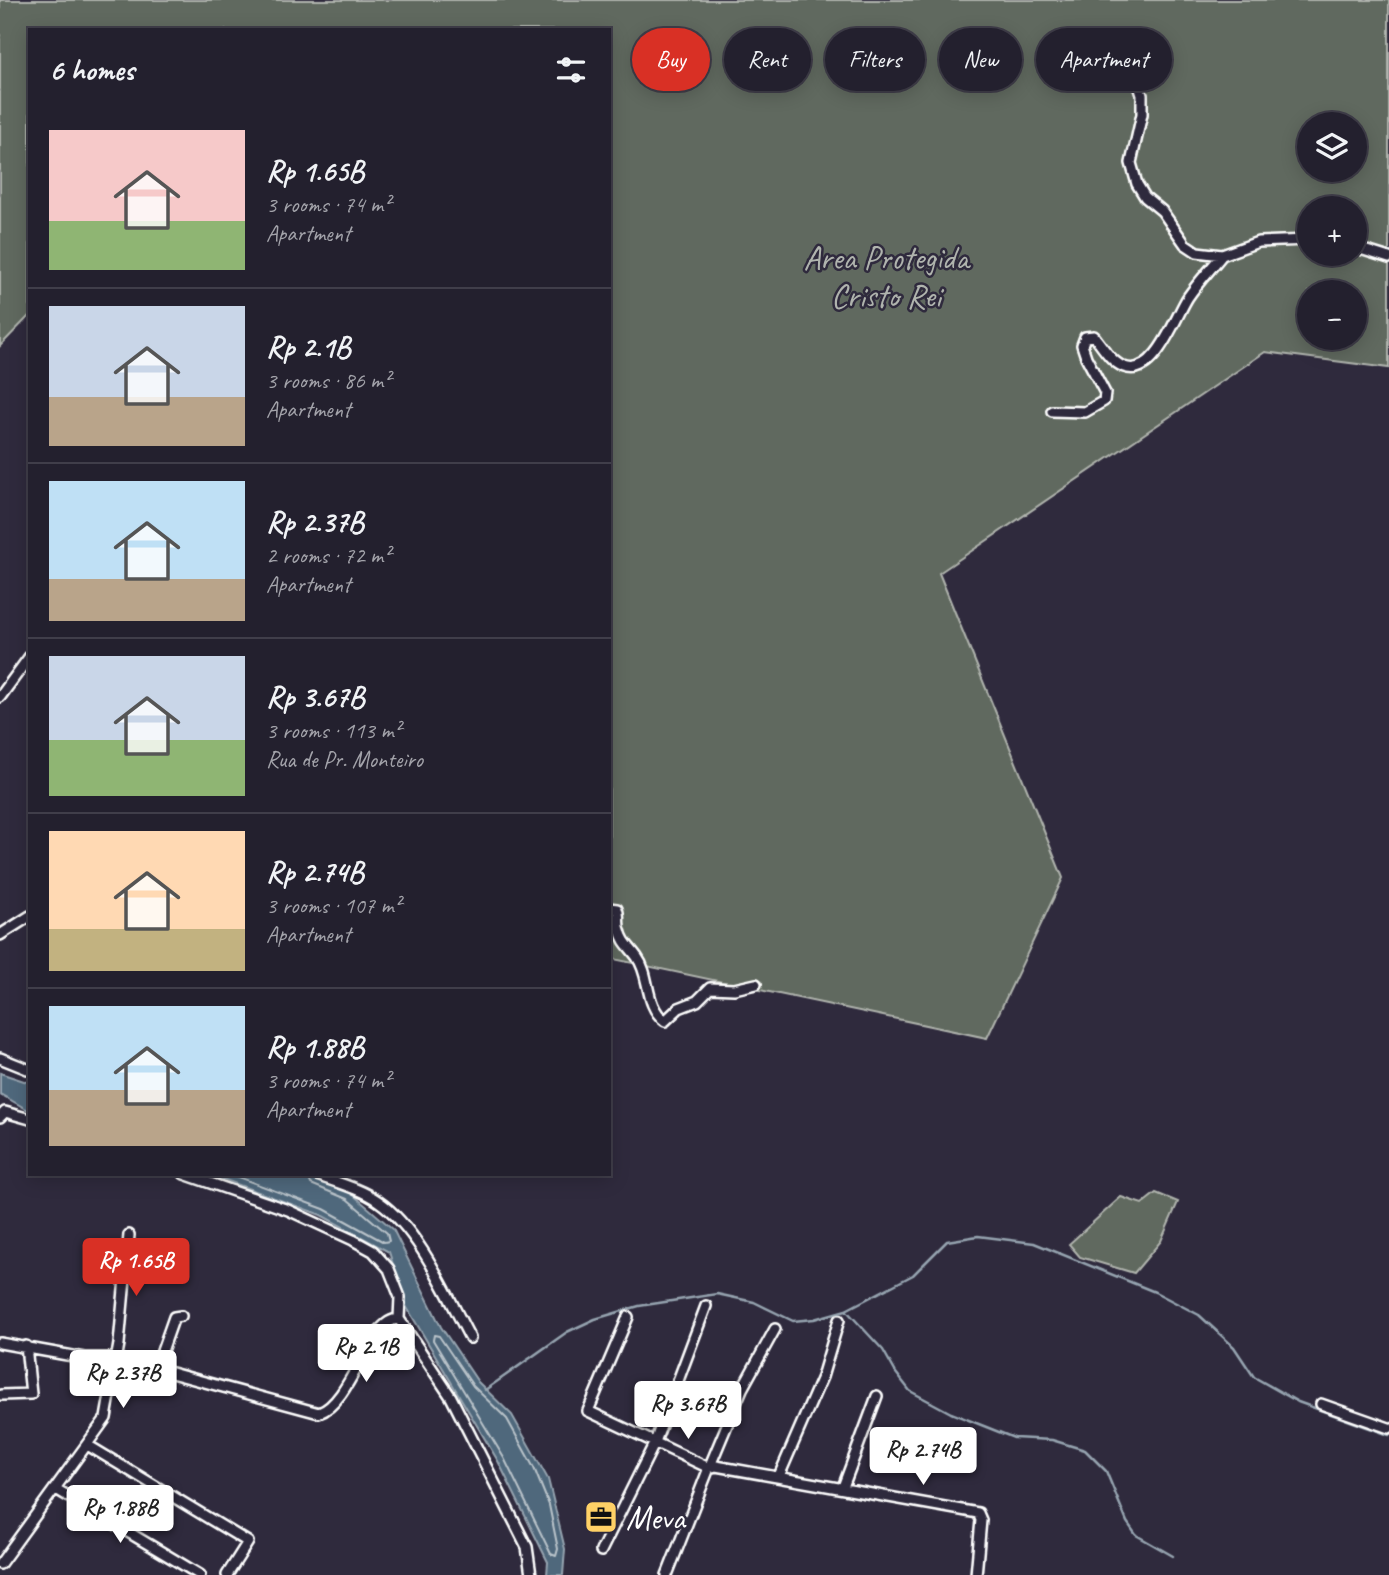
<!DOCTYPE html>
<html lang="en">
<head>
<meta charset="utf-8">
<style>
	body { margin:0; font-family:Caveat,sans-serif; background:#2b2836; color:#f1f3f6; height:100vh; display:flex; flex-direction:column; font-size:26px; white-space:nowrap }
	* { box-sizing:border-box; margin:0 }
	p { font-size:23px; color:#a3a3aa }
	.icon { flex:none; width:38px; height:38px; fill:none; stroke:currentColor; stroke-width:2; stroke-linecap:round; stroke-linejoin:round }
	.map { position:relative; flex:1; overflow:hidden }
	.panel { position:absolute; left:28px; top:28px; width:583px; height:1148px; display:flex; flex-direction:column; background:#23202e; border-radius:0px; box-shadow:0 4px 18px #0003,0 0 0 2px #403e4a }
	.panel>* { flex:none }
	.banner { position:absolute; left:632px; top:28px; width:651px; height:63px; display:flex; gap:14px }
	.tools { position:absolute; left:1297px; top:112px; display:grid; gap:14px }
	.tools a { display:grid; place-items:center; width:70px; height:70px; border-radius:50%; background:#23202e; box-shadow:0 4px 18px #0003,0 0 0 2px #403e4a; font-size:35px }
	.price { position:absolute; translate:-50% -60px; padding:0 16px; border-radius:7px; background:#fff; color:#222; font-size:23px; line-height:46px; filter:drop-shadow(0 2px 4px #0008) }
	.price::after { content:''; position:absolute; left:50%; top:42px; width:21px; height:16px; margin-left:-10px; background:inherit; clip-path:polygon(0 0,100% 0,50% 100%) }
	.price.active { background:#d93025; color:#fff }
	ul { padding:0; list-style:none }
	li { display:flex; align-items:center; gap:21px; height:175px; padding:0 21px }
	li+li { border-top:2px solid #403e4a }
	li span { display:grid; place-items:center; flex:none; width:196px; height:140px; border-radius:0px; color:#555 }
	li>.icon { margin-inline-start:auto }
	span .icon { width:84px; height:84px; fill:#fffc; stroke-width:1 }
	li b { font-size:30px }
	h2 { display:flex; justify-content:space-between; align-items:center; height:84px; padding:0 21px; font-size:30px }
	.pill { padding:0 24px; border-radius:32px; background:#23202e; box-shadow:0 4px 18px #0003,0 0 0 2px #403e4a; font-size:24px; line-height:63px }
	.pill.active { background:#d93025; color:#fff }
	.map>svg:first-child { display:block }
	.green { fill:#60695e; stroke:#b0b4ae; stroke-width:2; fill-rule:evenodd }
	.water { fill:#50687b; stroke:#96a4b0; stroke-width:2 }
	.lines { fill:none; stroke-linecap:round; stroke-linejoin:round }
	.shore { stroke:#b9c3ca; stroke-width:2 }
	.stream { stroke:#96a4b0; stroke-width:2.5 }
	.minor-casing { stroke:#fff; stroke-width:14 }
	.minor { stroke:#2f2a3d; stroke-width:9 }
	.labels { text-anchor:middle; stroke-width:5; stroke-linejoin:round; paint-order:stroke }
	.park-label { font-size:33px; fill:#b0b4ae; stroke:#2f2a3d }
	.poi-label { font-size:33px; fill:#fff; stroke:#2f2a3d; text-anchor:start }
</style>
</head>
<body>
<div class="map">
<svg width="1389" height="1575" viewBox="0 0 1389 1575">
	<rect width="100%" height="100%" fill="#2f2a3d"/>
	<filter id="ink" filterUnits="userSpaceOnUse"><feTurbulence type="fractalNoise" baseFrequency=".0143" numOctaves="2"/><feDisplacementMap in="SourceGraphic" scale="14" xChannelSelector="R" yChannelSelector="G"/><feConvolveMatrix kernelMatrix="1 2 1 2 8 2 1 2 1" color-interpolation-filters="sRGB"/></filter>
	<g filter="url(#ink)">
		<!-- green -->
		<path class="green" d="M0,0H1389V368L1265,352L939,573L1063,878L987,1038L609,958V30H30V315L0,346ZM1309,124H1354V170H1309ZM1309,208H1354V254H1309ZM1309,292H1354V338H1309Z
			M1156,1193L1178,1202L1161,1241L1134,1273L1080,1257L1069,1244L1121,1197L1142,1204Z"/>
		<!-- water -->
		<path class="water" d="M0,1073L30,1083V1111L0,1094Z
			M209,1174H306L351,1193L393,1229L441,1327L478,1382L512,1415L548,1479L565,1549L563,1575H547L548,1562L498,1461L406,1306L389,1252L321,1215Z"/>
		<g class="lines">
			<!-- shore -->
			<path class="shore" d="M230,1174L324,1209L384,1242L389,1241L387,1233L347,1199L311,1184L307,1174
				M434,1335L439,1336L473,1386L507,1419L534,1468L549,1505L558,1549L556,1556L551,1554L504,1458L433,1340Z"/>
			<!-- stream -->
			<path class="stream" d="M846,1310L883,1350L896,1373L910,1391L951,1413L1014,1438L1052,1440L1085,1450L1106,1471L1127,1522L1136,1535L1173,1556
				M485,1390L567,1332L595,1319L639,1306L717,1294L754,1302L793,1321L814,1319L846,1310L913,1275L947,1241L978,1236L1034,1243L1155,1292L1199,1315L1234,1347L1254,1377L1298,1402L1389,1435"/>
			<defs>
				<path id="minor" d="M1131,60L1142,95V114L1131,163L1137,184L1145,197L1162,211L1185,244L1197,252L1222,255L1258,242L1309,240
					M1354,247L1389,258
					M1052,411L1085,412L1104,401L1105,393L1086,357L1082,345L1085,337L1094,336C1102,346 1111,362 1124,367C1155,379 1176,315 1188,297C1198,282 1211,269 1222,255
					M0,697L30,656
					M609,908L617,909C620,916 617,923 620,930C623,943 630,947 637,957C651,976 644,1005 665,1021L679,1008L697,1001L710,988L734,989L756,984
					M0,935L30,916
					M0,1058L30,1070
					M0,1117L5,1112L30,1119
					M184,1174L288,1210L353,1240L373,1251L389,1269L400,1297L399,1319L451,1397L527,1547L531,1575
					M314,1174C335,1182 359,1188 378,1201C419,1229 447,1295 470,1338
					M628,1317L588,1411L709,1468L742,1389L775,1329
					M0,1343L84,1358H116L319,1413C353,1401 368,1319 399,1319
					M156,1368L174,1317L181,1316
					M1,1395L31,1394L26,1346
					M1321,1404L1389,1428
					M89,1446L248,1542L227,1575
					M779,1476L822,1377L839,1320
					M843,1487L877,1396
					M56,1489L200,1575
					M601,1551L655,1442L706,1306
					M0,1564L106,1418L119,1344L129,1235
					M667,1575L709,1468L716,1466L978,1513L981,1520L976,1575"/>
			</defs>
			<!-- minor casing -->
			<use href="#minor" class="minor-casing"/>
			<!-- minor -->
			<use href="#minor" class="minor"/>
		</g>
	</g>
	<!-- icons -->
	<defs>
		<symbol id="office-square" viewBox="-11 -11 22 22"><rect x="-9" y="-9" width="18" height="18" rx="4" fill="#ffd166" stroke="#2f2a3d"/><path d="M-6-3h4V-5.5h4V-3h4V5H-6ZM-1-4.5V-3h2v-1.5ZM-6 0V1H6V0Z" fill="#111"/></symbol>
	</defs>
	<g fill-rule="evenodd">
		<use href="#office-square" x="582" y="1498" width="38" height="38"/>
	</g>
	<g class="labels">
		<!-- park labels -->
		<g class="park-label">
			<text x="886" y="269">Area Protegida<tspan x="886" dy="38">Cristo Rei</tspan></text>
		</g>
		<!-- poi labels -->
		<g class="poi-label">
			<text x="626" y="1529">Meva</text>
		</g>
	</g>
</svg>
<div class="tools">
<a><svg class="icon" aria-label="layers" viewBox="0 0 24 24"><path d="M12 4l9 5-9 5-9-5zM3 14l9 5 9-5"/></svg></a>
<a>+</a>
<a>−</a>
</div>
<b class="price active" style="left:136px;top:1298px">Rp 1.65B</b>
<b class="price" style="left:366px;top:1384px">Rp 2.1B</b>
<b class="price" style="left:123px;top:1410px">Rp 2.37B</b>
<b class="price" style="left:688px;top:1441px">Rp 3.67B</b>
<b class="price" style="left:923px;top:1487px">Rp 2.74B</b>
<b class="price" style="left:120px;top:1545px">Rp 1.88B</b>
<div class="banner">
<a class="pill active">Buy</a>
<a class="pill">Rent</a>
<a class="pill">Filters</a>
<a class="pill">New</a>
<a class="pill">Apartment</a>
</div>
<section class="panel">
<h2>6 homes<svg class="icon" aria-label="filters" viewBox="0 0 24 24"><path d="M4 7h16M4 17h16"/><circle cx="9" cy="7" r="2"/><circle cx="15" cy="17" r="2"/></svg></h2>
<ul>
<li><span style="background:linear-gradient(#f6c9c9 65%,#8fb573 0)"><svg class="icon" aria-label="home" viewBox="0 0 24 24"><path d="M3 11l9-7 9 7M6 9v11h12V9"/></svg></span><div><b>Rp 1.65B</b><p>3 rooms · 74 m²</p><p>Apartment</p></div></li>
<li><span style="background:linear-gradient(#c9d6e8 65%,#b9a48a 0)"><svg class="icon" aria-label="home" viewBox="0 0 24 24"><path d="M3 11l9-7 9 7M6 9v11h12V9"/></svg></span><div><b>Rp 2.1B</b><p>3 rooms · 86 m²</p><p>Apartment</p></div></li>
<li><span style="background:linear-gradient(#bfe0f5 70%,#b9a48a 0)"><svg class="icon" aria-label="home" viewBox="0 0 24 24"><path d="M3 11l9-7 9 7M6 9v11h12V9"/></svg></span><div><b>Rp 2.37B</b><p>2 rooms · 72 m²</p><p>Apartment</p></div></li>
<li><span style="background:linear-gradient(#c9d6e8 60%,#8fb573 0)"><svg class="icon" aria-label="home" viewBox="0 0 24 24"><path d="M3 11l9-7 9 7M6 9v11h12V9"/></svg></span><div><b>Rp 3.67B</b><p>3 rooms · 113 m²</p><p>Rua de Pr. Monteiro</p></div></li>
<li><span style="background:linear-gradient(#ffd9b3 70%,#c2b280 0)"><svg class="icon" aria-label="home" viewBox="0 0 24 24"><path d="M3 11l9-7 9 7M6 9v11h12V9"/></svg></span><div><b>Rp 2.74B</b><p>3 rooms · 107 m²</p><p>Apartment</p></div></li>
<li><span style="background:linear-gradient(#bfe0f5 60%,#b9a48a 0)"><svg class="icon" aria-label="home" viewBox="0 0 24 24"><path d="M3 11l9-7 9 7M6 9v11h12V9"/></svg></span><div><b>Rp 1.88B</b><p>3 rooms · 74 m²</p><p>Apartment</p></div></li>
</ul>
</section>
</div>
</body>
</html>
